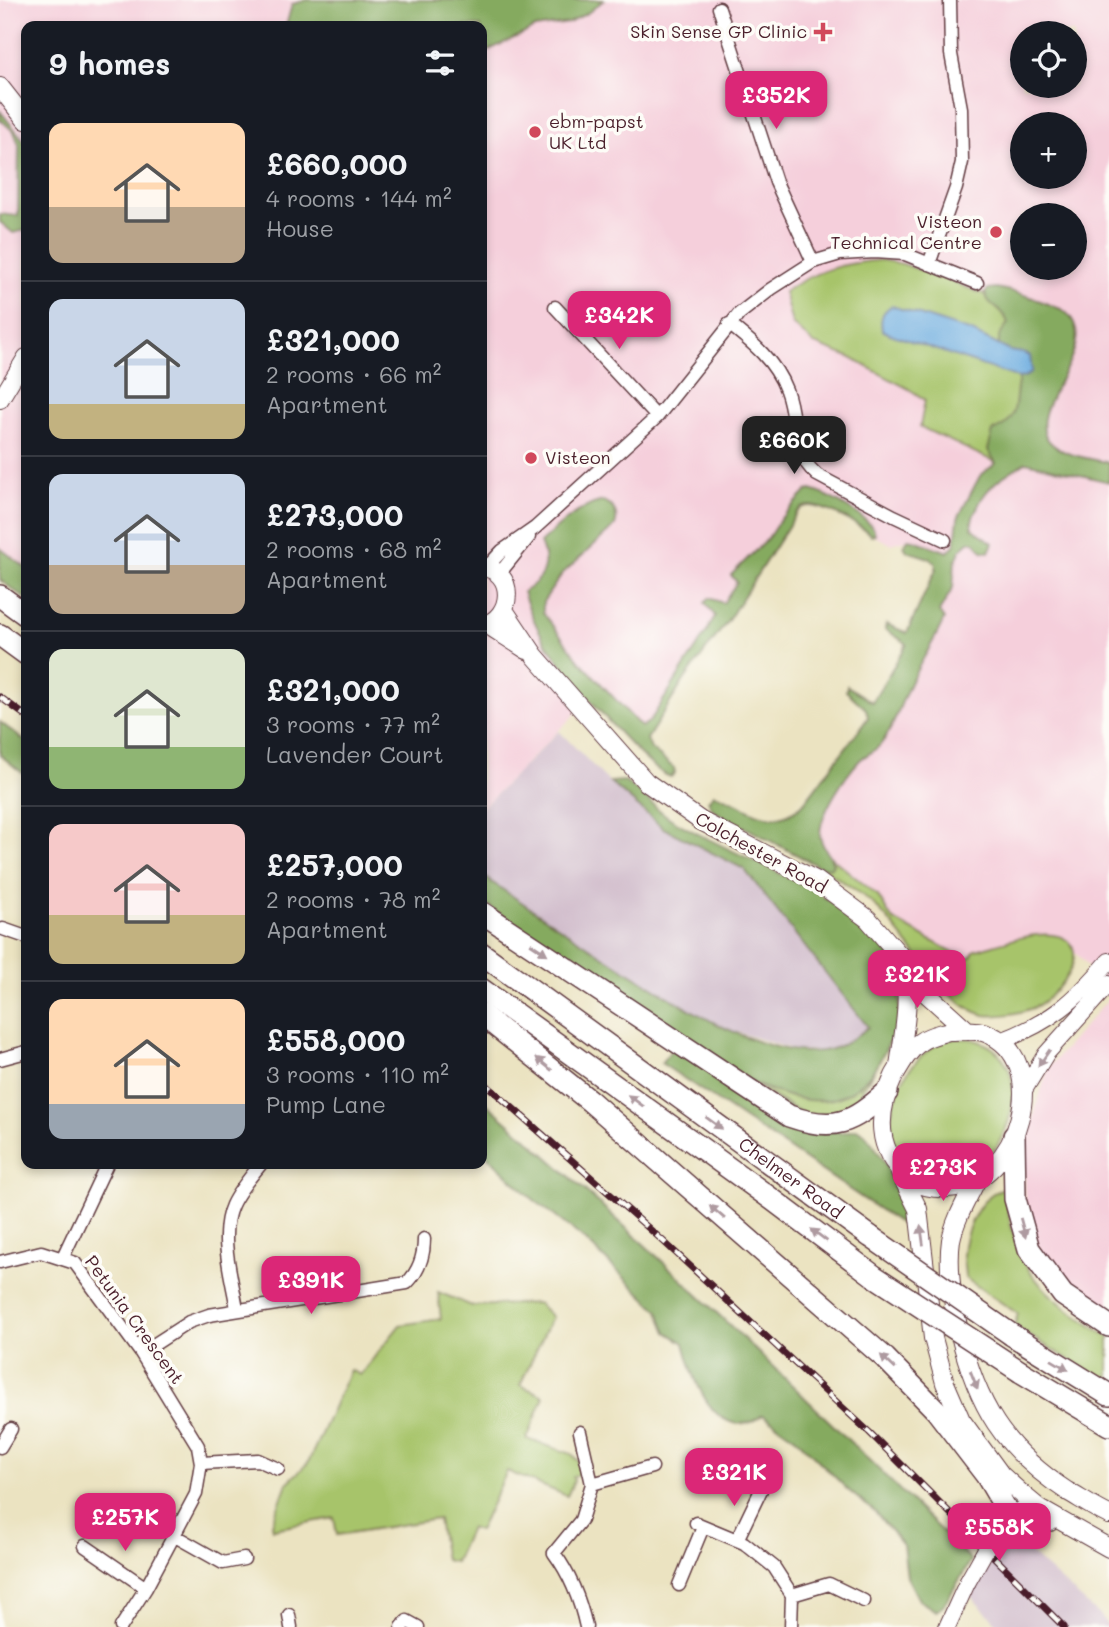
<!DOCTYPE html>
<html lang="en">
<head>
<meta charset="utf-8">
<style>
	body { margin:0; font-family:Mali,sans-serif; background:#242831; color:#f1f3f6; height:100vh; display:flex; flex-direction:column; font-size:26px; white-space:nowrap }
	* { box-sizing:border-box; margin:0 }
	p { font-size:23px; color:#9ea1a6 }
	.icon { flex:none; width:38px; height:38px; fill:none; stroke:currentColor; stroke-width:2; stroke-linecap:round; stroke-linejoin:round }
	.map { position:relative; flex:1; overflow:hidden }
	.sheet { position:absolute; left:21px; top:21px; width:466px; height:1148px; display:flex; flex-direction:column; background:#171b24; border-radius:14px; box-shadow:0 4px 10px #0003 }
	.sheet>* { flex:none }
	.buttons { position:absolute; left:1010px; top:21px; display:grid; gap:14px }
	.buttons a { display:grid; place-items:center; width:77px; height:77px; border-radius:50%; background:#171b24; box-shadow:0 4px 10px #0003; font-size:35px }
	.price { position:absolute; translate:-50% -60px; padding:0 16px; border-radius:14px; background:#db2777; color:#fff; font-size:23px; line-height:46px; filter:drop-shadow(0 2px 4px #0008) }
	.price::after { content:''; position:absolute; left:50%; top:42px; width:21px; height:16px; margin-left:-10px; background:inherit; clip-path:polygon(0 0,100% 0,50% 100%) }
	.price.active { background:#222; color:#fff }
	ul { padding:0; list-style:none }
	li { display:flex; align-items:center; gap:21px; height:175px; padding:0 28px }
	li+li { border-top:2px solid #363941 }
	li span { display:grid; place-items:center; flex:none; width:196px; height:140px; border-radius:14px; color:#555 }
	li>.icon { margin-inline-start:auto }
	span .icon { width:84px; height:84px; fill:#fffc; stroke-width:1 }
	li b { font-size:30px }
	h2 { display:flex; justify-content:space-between; align-items:center; height:84px; padding:0 28px; font-size:30px }
	.map>svg:first-child { display:block }
	.built { fill:#f5cfdb; fill-rule:evenodd }
	.industrial { fill:#d1bdcc }
	.green { fill:#a7c46b; stroke:#78724b; stroke-width:2 }
	.forest { fill:#85aa5f; stroke:#686445; stroke-width:2 }
	.water { fill:#6cacdf; stroke:#5b6685; stroke-width:2 }
	.lines { fill:none; stroke-linecap:round; stroke-linejoin:round }
	.minor-casing { stroke:#623c42; stroke-width:15 }
	.tertiary-casing { stroke:#623c42; stroke-width:18 }
	.secondary-casing { stroke:#623c42; stroke-width:20 }
	.primary-casing { stroke:#623c42; stroke-width:24 }
	.minor { stroke:#fff; stroke-width:12 }
	.tertiary { stroke:#fff; stroke-width:16 }
	.secondary { stroke:#fff; stroke-width:18 }
	.primary { stroke:#fff; stroke-width:21 }
	.rail-casing { stroke:#4a1f2b; stroke-width:7 }
	.rail { stroke:#fdfcf7; stroke-width:4.5; stroke-dasharray:13; stroke-linecap:butt }
	.tertiary-bridge-casing { stroke:#623c42; stroke-width:18; stroke-linecap:butt }
	.primary-bridge-casing { stroke:#623c42; stroke-width:24; stroke-linecap:butt }
	.tertiary-bridge { stroke:#fff; stroke-width:16 }
	.primary-bridge { stroke:#fff; stroke-width:21 }
	.oneway { fill:#ae9aa0 }
	.poi-dot { fill:#d1495b; stroke:#fdfcf7; stroke-width:2.5 }
	.labels { text-anchor:middle; stroke-width:7; stroke-linejoin:round; paint-order:stroke }
	.poi-label { font-size:18px; fill:#4a1f2b; stroke:#fdfcf7; text-anchor:end }
	.street-label { font-size:18px; fill:#4a1f2b; stroke:#fdfcf7 }
</style>
</head>
<body>
<div class="map">
<svg width="1109" height="1627" viewBox="0 0 1109 1627">
	<rect width="100%" height="100%" fill="#fdfcf7"/>
	<filter id="ink" filterUnits="userSpaceOnUse"><feTurbulence type="fractalNoise" baseFrequency=".0143" numOctaves="2"/><feDisplacementMap in="SourceGraphic" scale="14" xChannelSelector="R" yChannelSelector="G"/><feConvolveMatrix kernelMatrix="1 2 1 2 8 2 1 2 1" color-interpolation-filters="sRGB"/></filter>
	<filter id="wash" filterUnits="userSpaceOnUse"><feTurbulence type="fractalNoise" baseFrequency=".00686" numOctaves="4" result="noise"/><feDisplacementMap in="SourceGraphic" scale="28" xChannelSelector="R" yChannelSelector="G"/><feGaussianBlur stdDeviation="1.57" result="paint"/><feColorMatrix in="noise" values="0 0 0 0 0 0 0 0 0 0 0 0 0 0 0 0 0 1.4 0 .05"/><feComposite in="paint" operator="in"/></filter>
	<g filter="url(#wash)">
		<rect width="100%" height="100%" fill="#ebe3c1"/>
		<!-- built -->
		<path class="built" d="M0,0H1109V991L1074,951L1069,941L1045,934L975,950L971,959L950,951L892,919L878,896L802,834L840,780L952,565L905,540L891,544L874,536L871,528L809,497L784,520L639,740L596,693L481,809V26H26V570L0,549ZM1022,33H1074V86H1022ZM1022,124H1074V177H1022ZM1022,215H1074V268H1022Z
			M1109,998V1316L1082,1299L1059,1277L1040,1252L1025,1213L1024,1148L1048,1068Z"/>
		<!-- industrial -->
		<path class="industrial" d="M559,731L604,777L663,828L744,869L869,1027L848,1044L821,1051L795,1050L724,1028L659,992L564,931L481,875V809Z
			M1005,1530L1101,1617L1109,1627H1001L969,1595Z"/>
		<!-- green -->
		<path class="green" d="M881,260L903,264L937,276L1068,327L1012,470L920,427L925,400L909,389L849,357L814,344L792,324L784,292C816,270 842,263 881,260Z
			M832,858L878,896L892,919L950,951L970,958L975,950C997,945 1049,924 1068,941C1089,959 1051,1001 1033,1008C1020,1013 1000,1017 985,1015C944,1007 904,930 872,903C856,889 837,878 819,866L826,868L833,864Z
			M949,1039C957,1039 967,1037 975,1040C1058,1064 990,1216 917,1172C864,1139 900,1055 949,1039Z
			M874,1071L849,1112L806,1115L745,1080L774,1092L859,1087Z
			M1005,1188C1014,1273 1041,1293 1109,1337V1384L1014,1326L1018,1314L965,1278C965,1270 963,1263 963,1255C964,1232 980,1193 1005,1188Z
			M438,1292L472,1306L538,1303L552,1317L520,1385L544,1396L527,1439L572,1454L578,1461L580,1475L573,1476L574,1481L567,1496L507,1471L479,1531L470,1528L455,1562L445,1560L438,1519L337,1535L334,1518L273,1529L272,1524L287,1483L308,1463L350,1370L360,1375L400,1325L441,1319Z"/>
		<!-- forest -->
		<path class="forest" d="M307,0H604L589,12L569,23L535,28L481,54V26H286L292,4Z
			M0,111L26,143V230L13,233L0,222V214L18,216L19,145L14,132L0,119Z
			M996,288C1013,291 1027,295 1043,302C1049,305 1057,307 1063,310C1109,344 1021,407 1049,441C1062,456 1090,458 1109,463V482L1026,462C1005,475 988,484 978,506C974,515 971,519 972,528L993,543L989,552L982,551L975,542L970,541L961,549L955,562L953,588L939,612L944,619C935,640 922,660 911,681C901,701 895,726 881,744C876,751 866,754 860,760C845,776 820,813 820,835C821,847 830,853 833,864L830,868L818,866L716,812L711,807L708,800L714,794C749,804 770,835 804,803L862,726L868,717L866,709L846,691L847,686L872,702L907,644L885,629L886,624L907,633L936,569V564L929,558L907,551L904,546L908,539L914,540L948,552L955,544L958,518L974,487L980,476L996,463L988,450L993,431C1022,419 1012,404 1019,378L1026,376L1023,353L1010,351L999,346V337L1008,323C1003,308 988,307 985,293L988,289Z
			M811,490C826,494 874,519 875,534L871,535C861,525 817,501 804,507C802,507 797,512 796,514L727,622L685,679L647,739L651,749L674,768L675,773L671,777C646,771 558,664 543,638C535,624 528,608 523,592C543,580 550,565 540,543C558,526 578,507 603,501C614,506 619,514 615,526L562,574L543,602V613L580,661L641,727L650,721L707,631L715,616L705,603L709,598L723,603L737,582L731,575L768,538L781,518L807,491Z
			M0,548L26,568V599L0,580Z
			M0,722L26,742V776L0,755Z
			M623,781C642,791 654,809 673,820C735,858 850,893 889,954C899,971 902,1003 898,1022C897,1028 892,1035 890,1041C878,1066 865,1089 837,1098C806,1107 773,1091 745,1080L481,901V875C527,906 572,936 619,966C670,998 759,1059 822,1051C841,1048 854,1039 868,1027L744,869L663,828L610,782Z
			M673,1048L840,1133L857,1129L865,1134C888,1163 903,1189 904,1226L661,1063Z
			M481,1099C648,1241 803,1396 960,1549L971,1561L943,1606L936,1611L919,1600L907,1577L903,1545L875,1512L848,1490L797,1439L763,1415C759,1417 753,1422 748,1423C709,1431 691,1371 684,1343L667,1332L658,1310L639,1292L584,1239L528,1195L481,1149Z"/>
		<!-- water -->
		<path class="water" d="M892,306L972,332L1010,351L1023,353L1030,356L1032,371L1026,376L1019,378L890,334L882,330C880,318 882,311 892,306Z"/>
	</g>
	<g filter="url(#ink)">
		<g class="lines">
			<defs>
				<path id="minor" d="M719,8L776,182L813,262
					M929,264L956,188L962,162L961,108L951,54L950,0
					M555,307L657,417
					M729,324C753,343 775,361 786,390C799,424 786,446 817,475L894,516L945,540
					M487,567L502,551L535,528L657,417L739,314L771,289L813,262L840,254L875,252L905,254L977,283
					M499,574L529,537
					M3,929L26,937
					M0,1059L26,1052
					M62,1259L107,1164
					M0,1262L41,1252L75,1263L141,1353L198,1446L201,1463L196,1494L146,1588L121,1627
					M237,1309C232,1277 218,1236 232,1205C239,1190 251,1176 261,1164
					M141,1353L189,1322L209,1315L407,1283C419,1271 424,1256 424,1239
					M580,1432L592,1484L581,1520L554,1553C571,1576 580,1599 586,1627
					M0,1447L11,1429
					M201,1463L258,1460L278,1469
					M592,1484L652,1467
					M696,1523L744,1543L774,1567L792,1595L791,1627
					M175,1536L223,1563L244,1559
					M737,1540L761,1490
					M85,1546L146,1588
					M679,1585L703,1527
					M792,1595L829,1584L864,1601
					M289,1615L291,1627
					M402,1627L407,1621L418,1627"/>
				<path id="tertiary" d="M0,400L26,357
					M1001,1041C1051,1022 1074,1002 1109,961
					M1024,1090L1046,1054L1109,984
					M1003,1520L1021,1510L1050,1523
					M947,1627L967,1583"/>
				<path id="secondary" d="M0,87L26,120
					M481,567C516,569 515,619 481,626
					M504,610L535,656L646,782L701,821L817,881L868,919L901,957L927,994L968,1031
					M488,625L527,650
					M949,1031C961,1031 975,1029 986,1033C1054,1059 1020,1184 948,1188C934,1189 918,1186 908,1177C875,1150 877,1112 894,1076C901,1064 908,1051 920,1042C928,1036 939,1034 949,1031Z
					M899,1066C904,1031 911,1000 903,965
					M900,1173L918,1209L933,1338L945,1383L961,1420L1001,1475L1023,1495L1040,1509L1109,1548
					M976,1181C967,1200 955,1219 951,1240C947,1268 953,1304 959,1331C977,1405 1003,1449 1067,1491C1081,1499 1094,1508 1109,1515"/>
				<g id="primary">
					<path d="M0,596L26,615"/>
					<path d="M0,635L26,654"/>
					<path d="M481,912L789,1116C835,1132 852,1123 887,1092"/>
					<path id="s1" d="M481,953L871,1237"/>
					<path d="M481,989L773,1200L874,1276"/>
					<path d="M481,1014L590,1101L885,1358L936,1410L986,1475L1006,1509"/>
					<path d="M1014,1136L1015,1199L1029,1249L1063,1295L1109,1326"/>
					<path d="M1012,1335L1109,1395"/>
					<path d="M1021,1372L1109,1425"/>
				</g>
			</defs>
			<!-- minor casing -->
			<use href="#minor" class="minor-casing"/>
			<!-- tertiary casing -->
			<use href="#tertiary" class="tertiary-casing"/>
			<!-- secondary casing -->
			<use href="#secondary" class="secondary-casing"/>
			<!-- primary casing -->
			<use href="#primary" class="primary-casing"/>
			<!-- minor -->
			<use href="#minor" class="minor"/>
			<!-- tertiary -->
			<use href="#tertiary" class="tertiary"/>
			<!-- secondary -->
			<use href="#secondary" class="secondary"/>
			<!-- primary -->
			<use href="#primary" class="primary"/>
			<defs>
				<path id="rail" d="M0,697L26,716
					M481,1080L662,1240L869,1432L1064,1627"/>
			</defs>
			<!-- rail casing -->
			<use href="#rail" class="rail-casing"/>
			<!-- rail -->
			<use href="#rail" class="rail"/>
			<defs>
				<path id="tertiary-bridge" d="M967,1583L999,1526"/>
				<path id="primary-bridge" d="M871,1237L1012,1335
					M874,1276L1021,1372"/>
			</defs>
			<!-- tertiary-bridge casing -->
			<use href="#tertiary-bridge" class="tertiary-bridge-casing"/>
			<!-- primary-bridge casing -->
			<use href="#primary-bridge" class="primary-bridge-casing"/>
			<!-- tertiary-bridge -->
			<use href="#tertiary-bridge" class="tertiary-bridge"/>
			<!-- primary-bridge -->
			<use href="#primary-bridge" class="primary-bridge"/>
		</g>
		<!-- one-way arrows -->
		<defs><path id="oneway-solid" d="M-6-.8H1V-3.2L6.5 0L1 3.2V.8H-6Z" transform="scale(1.75)"/></defs>
		<g class="oneway">
			<use href="#oneway-solid" transform="translate(539 949) rotate(33)"/>
			<use href="#oneway-solid" transform="translate(1044 1058) rotate(125)"/>
			<use href="#oneway-solid" transform="translate(544 1064) rotate(-141)"/>
			<use href="#oneway-solid" transform="translate(636 1101) rotate(-144)"/>
			<use href="#oneway-solid" transform="translate(714 1123) rotate(36)"/>
			<use href="#oneway-solid" transform="translate(717 1212) rotate(-139)"/>
			<use href="#oneway-solid" transform="translate(1023 1228) rotate(75)"/>
			<use href="#oneway-solid" transform="translate(819 1235) rotate(-143)"/>
			<use href="#oneway-solid" transform="translate(922 1235) rotate(-98)"/>
			<use href="#oneway-solid" transform="translate(888 1362) rotate(-137)"/>
			<use href="#oneway-solid" transform="translate(1060 1365) rotate(31)"/>
			<use href="#oneway-solid" transform="translate(974 1380) rotate(68)"/>
		</g>
	</g>
	<!-- markers -->
	<g class="poi-dot">
		<path d="M819.5 21.5h7v7h7v7h-7v7h-7v-7h-7v-7h7z"/>
		<circle cx="535" cy="132" r="7"/>
		<circle cx="996" cy="232" r="7"/>
		<circle cx="531" cy="458" r="7"/>
	</g>
	<g class="labels">
		<!-- poi labels -->
		<g class="poi-label">
			<text x="807" y="38">Skin Sense GP Clinic</text>
			<text x="549" y="128" text-anchor="start">ebm-papst<tspan x="549" dy="21">UK Ltd</tspan></text>
			<text x="982" y="228">Visteon<tspan x="982" dy="21">Technical Centre</tspan></text>
			<text x="545" y="464" text-anchor="start">Visteon</text>
		</g>
		<!-- street labels -->
		<g class="street-label">
			<text transform="translate(761 853) rotate(29)" y="6">Colchester Road</text>
			<text dy="6" stroke="none"><textPath href="#s1" startOffset="383">Chelmer Road</textPath></text>
			<text transform="translate(134 1320) rotate(54)" y="6">Petunia Crescent</text>
		</g>
	</g>
</svg>
<div class="buttons">
<a><svg class="icon" aria-label="locate" viewBox="0 0 24 24"><circle cx="12" cy="12" r="6"/><path d="M12 2v4M12 18v4M2 12h4M18 12h4"/></svg></a>
<a>+</a>
<a>−</a>
</div>
<b class="price" style="left:776px;top:131px">£352K</b>
<b class="price" style="left:619px;top:351px">£342K</b>
<b class="price active" style="left:794px;top:476px">£660K</b>
<b class="price" style="left:917px;top:1010px">£321K</b>
<b class="price" style="left:943px;top:1203px">£273K</b>
<b class="price" style="left:311px;top:1316px">£391K</b>
<b class="price" style="left:734px;top:1508px">£321K</b>
<b class="price" style="left:125px;top:1553px">£257K</b>
<b class="price" style="left:999px;top:1563px">£558K</b>
<section class="sheet">
<h2>9 homes<svg class="icon" aria-label="filters" viewBox="0 0 24 24"><path d="M4 7h16M4 17h16"/><circle cx="9" cy="7" r="2"/><circle cx="15" cy="17" r="2"/></svg></h2>
<ul>
<li><span style="background:linear-gradient(#ffd9b3 60%,#b9a48a 0)"><svg class="icon" aria-label="home" viewBox="0 0 24 24"><path d="M3 11l9-7 9 7M6 9v11h12V9"/></svg></span><div><b>£660,000</b><p>4 rooms · 144 m²</p><p>House</p></div></li>
<li><span style="background:linear-gradient(#c9d6e8 75%,#c2b280 0)"><svg class="icon" aria-label="home" viewBox="0 0 24 24"><path d="M3 11l9-7 9 7M6 9v11h12V9"/></svg></span><div><b>£321,000</b><p>2 rooms · 66 m²</p><p>Apartment</p></div></li>
<li><span style="background:linear-gradient(#c9d6e8 65%,#b9a48a 0)"><svg class="icon" aria-label="home" viewBox="0 0 24 24"><path d="M3 11l9-7 9 7M6 9v11h12V9"/></svg></span><div><b>£273,000</b><p>2 rooms · 68 m²</p><p>Apartment</p></div></li>
<li><span style="background:linear-gradient(#dfe7d0 70%,#8fb573 0)"><svg class="icon" aria-label="home" viewBox="0 0 24 24"><path d="M3 11l9-7 9 7M6 9v11h12V9"/></svg></span><div><b>£321,000</b><p>3 rooms · 77 m²</p><p>Lavender Court</p></div></li>
<li><span style="background:linear-gradient(#f6c9c9 65%,#c2b280 0)"><svg class="icon" aria-label="home" viewBox="0 0 24 24"><path d="M3 11l9-7 9 7M6 9v11h12V9"/></svg></span><div><b>£257,000</b><p>2 rooms · 78 m²</p><p>Apartment</p></div></li>
<li><span style="background:linear-gradient(#ffd9b3 75%,#9aa5b1 0)"><svg class="icon" aria-label="home" viewBox="0 0 24 24"><path d="M3 11l9-7 9 7M6 9v11h12V9"/></svg></span><div><b>£558,000</b><p>3 rooms · 110 m²</p><p>Pump Lane</p></div></li>
</ul>
</section>
</div>
</body>
</html>
